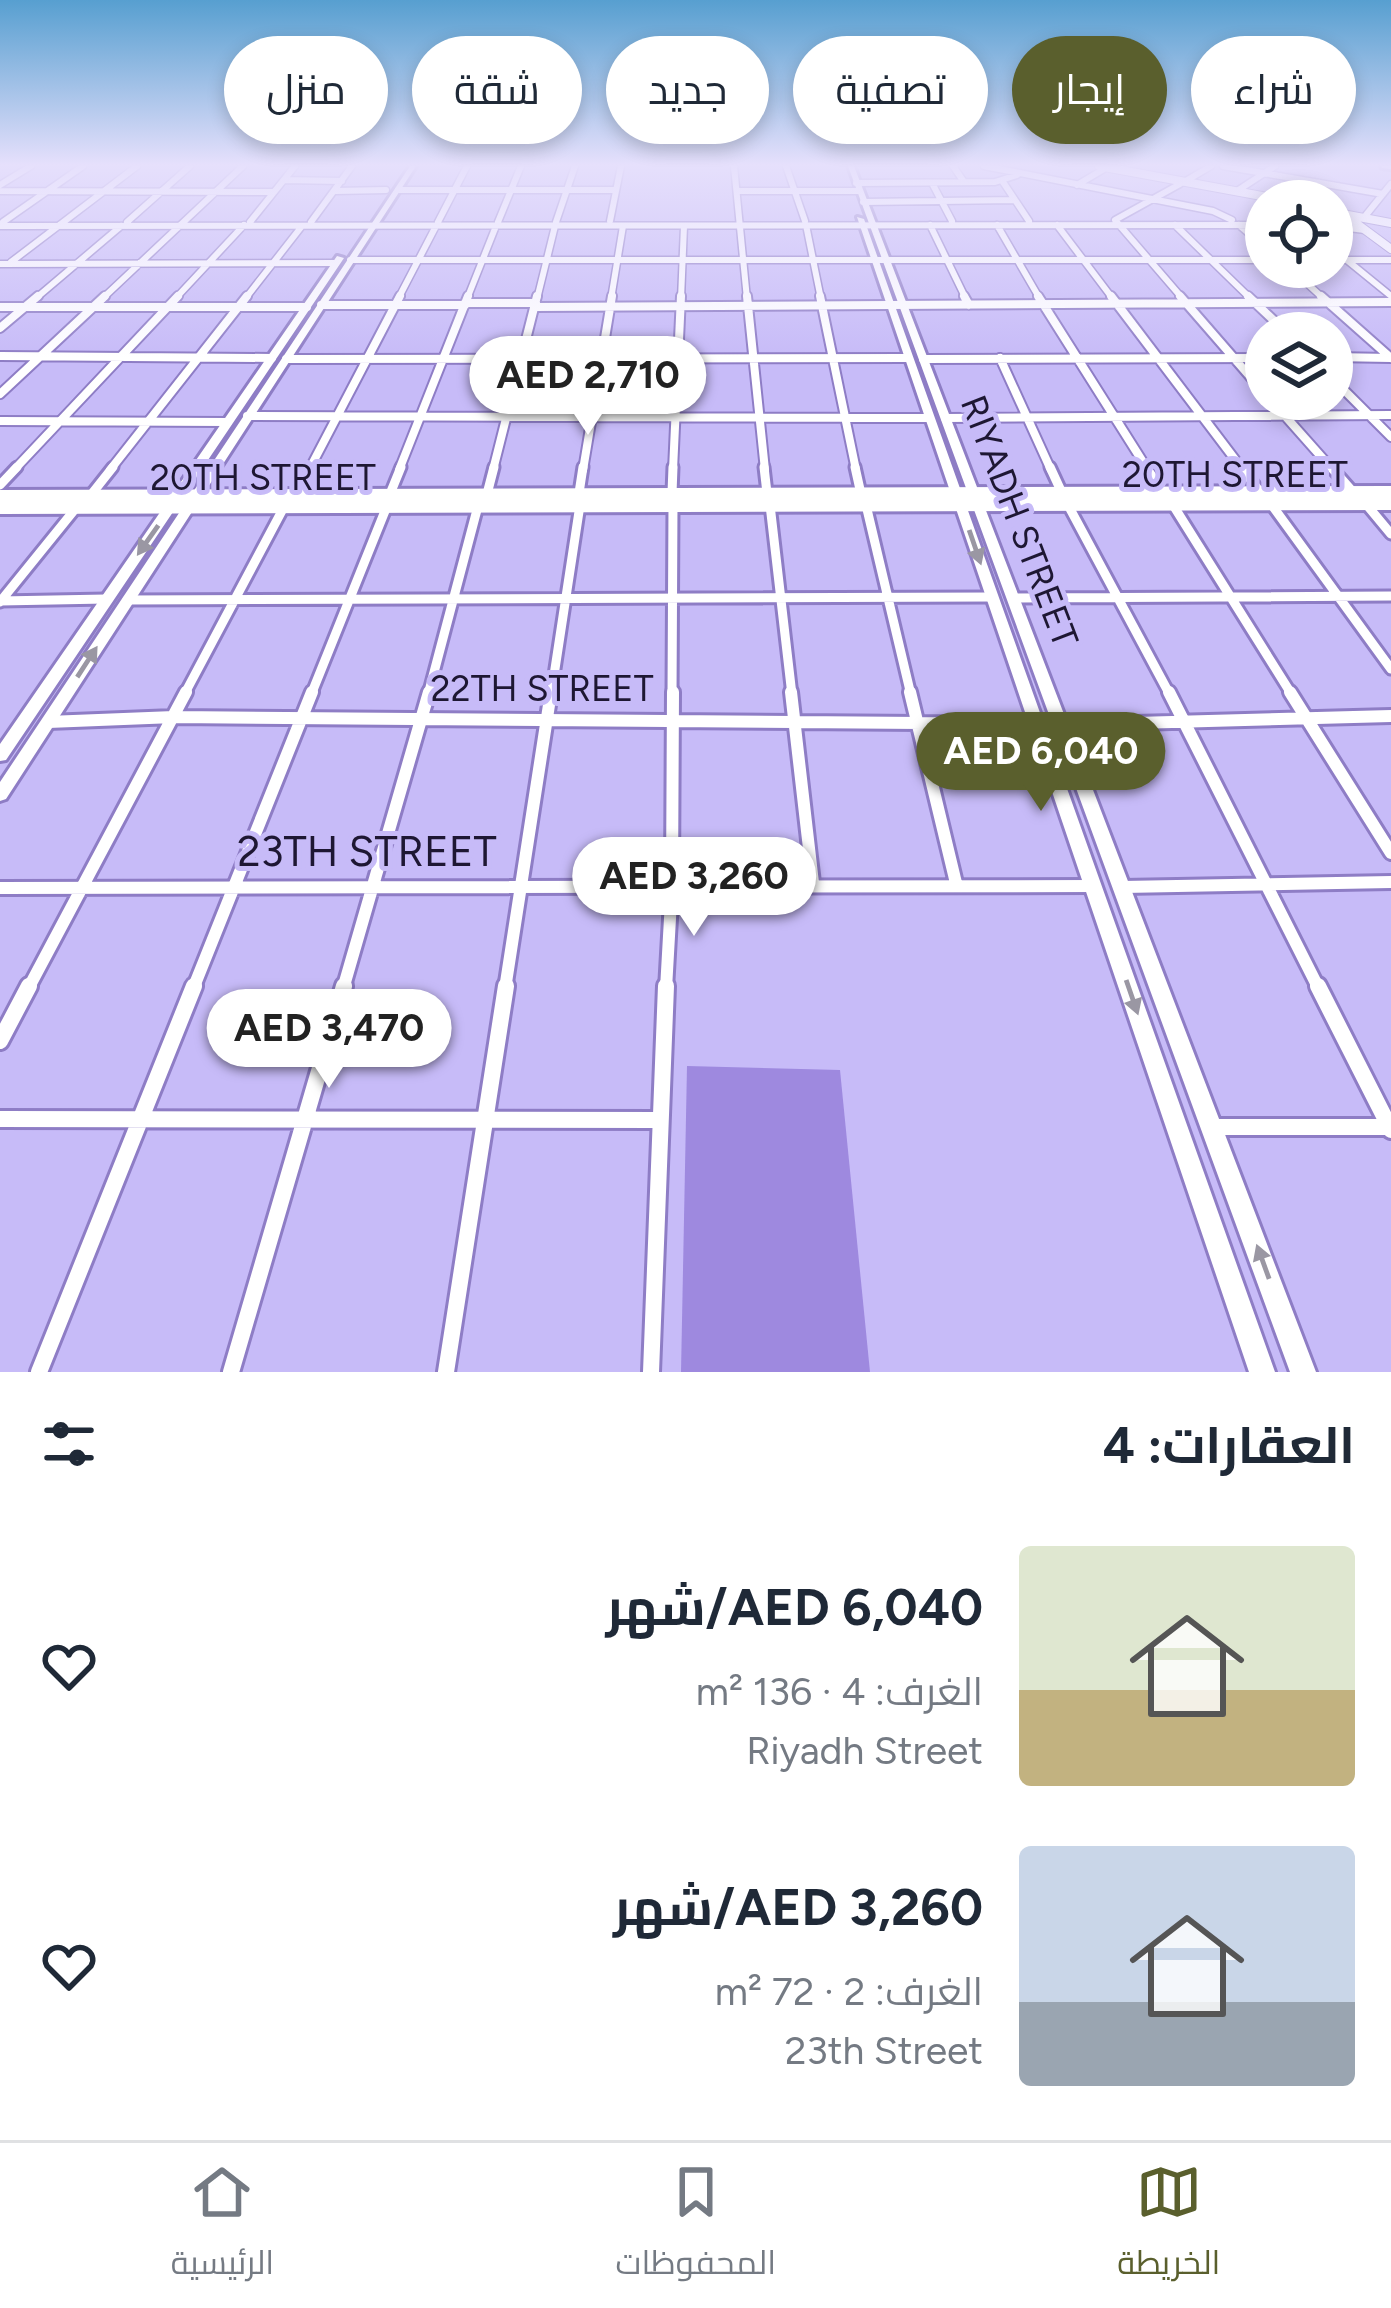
<!DOCTYPE html>
<html lang="ar">
<head>
<meta charset="utf-8">
<style>
	body { margin:0; font-family:Figtree,Cairo,sans-serif; background:#f6f6f7; color:#1f2937; direction:rtl; height:100vh; display:flex; flex-direction:column; font-size:45px; white-space:nowrap }
	* { box-sizing:border-box; margin:0 }
	p { font-size:39px; color:#747a83 }
	.icon { flex:none; width:66px; height:66px; fill:none; stroke:currentColor; stroke-width:2; stroke-linecap:round; stroke-linejoin:round }
	.map { position:relative; height:1372px; overflow:hidden; direction:ltr }
	.sheet { display:flex; flex-direction:column; background:#fff; flex:1 }
	.sheet>* { flex:none }
	.top-card { position:absolute; left:36px; top:36px; width:1320px; height:108px; direction:rtl; display:flex; gap:24px }
	.buttons { position:absolute; left:1245px; top:180px; display:grid; gap:24px }
	.buttons a { display:grid; place-items:center; width:108px; height:108px; border-radius:50%; background:#fff; box-shadow:0 6px 18px #0003; font-size:60px }
	.price { position:absolute; translate:-50% -102px; padding:0 27px; border-radius:42px; background:#fff; color:#222; font-size:39px; line-height:78px; filter:drop-shadow(0 3px 6px #0008) }
	.price::after { content:''; position:absolute; left:50%; top:72px; width:36px; height:27px; margin-left:-18px; background:inherit; clip-path:polygon(0 0,100% 0,50% 100%) }
	.price.active { background:#5a5f2d; color:#fff }
	ul { padding:0; list-style:none }
	li { display:flex; align-items:center; gap:36px; height:300px; padding:0 36px }
	li span { display:grid; place-items:center; flex:none; width:336px; height:240px; border-radius:12px; color:#555 }
	li>.icon { margin-inline-start:auto }
	span .icon { width:144px; height:144px; fill:#fffc; stroke-width:1 }
	li b { font-size:51px }
	h2 { display:flex; justify-content:space-between; align-items:center; height:144px; padding:0 36px; font-size:51px }
	.tag { padding:0 42px; border-radius:54px; background:#fff; box-shadow:0 6px 18px #0003; font-size:42px; line-height:108px }
	.tag.active { background:#5a5f2d; color:#fff }
	.tabs { display:flex; justify-content:space-around; align-items:center; height:168px; border-top:3px solid #e0e1e3; background:#fff; font-size:33px; color:#747a83 }
	.tabs a { display:grid; justify-items:center; gap:6px }
	.tabs .active { color:#5a5f2d }
	.map>svg:first-child { display:block }
	.green { fill:#9e89df }
	.lines { fill:none; stroke-linecap:round; stroke-linejoin:round }
	.minor-far4-casing { stroke:#8e7dc5; stroke-width:9 }
	.minor-far3-casing { stroke:#8e7dc5; stroke-width:12 }
	.minor-far2-casing { stroke:#8e7dc5; stroke-width:15 }
	.minor-far1-casing { stroke:#8e7dc5; stroke-width:18 }
	.minor-casing { stroke:#8e7dc5; stroke-width:22 }
	.tertiary-far1-casing { stroke:#8e7dc5; stroke-width:10 }
	.tertiary-casing { stroke:#8e7dc5; stroke-width:18 }
	.secondary-casing { stroke:#8e7dc5; stroke-width:6 }
	.primary-casing { stroke:#8e7dc5; stroke-width:6 }
	.minor-far4 { stroke:#fff; stroke-width:6 }
	.minor-far3 { stroke:#fff; stroke-width:8 }
	.minor-far2 { stroke:#fff; stroke-width:9 }
	.minor-far1 { stroke:#fff; stroke-width:12 }
	.minor { stroke:#fff; stroke-width:16 }
	.tertiary-far1 { stroke:#fff; stroke-width:8 }
	.tertiary { stroke:#fff; stroke-width:12 }
	.secondary { fill:#fff; fill-rule:evenodd }
	.primary { fill:#fff; fill-rule:evenodd }
	.oneway { fill:#9a97a3 }
	.labels { text-anchor:middle; stroke-width:10; stroke-linejoin:round; paint-order:stroke }
	.street-label { font-size:36px; fill:#1e1733; stroke:#c7bbf8 }
	.near-street-label { font-size:42px; fill:#1e1733; stroke:#c7bbf8 }
</style>
</head>
<body>
<div class="map">
<svg width="1391" height="1372" viewBox="0 0 1391 1372">
	<rect width="100%" height="100%" fill="#c7bbf8"/>
	<!-- green -->
	<path class="green" d="M687,1066L840,1070L870,1372H681Z"/>
	<g class="lines">
		<defs>
			<path id="minor-far4" d="M734,166L747,299
				M786,166L805,221
				M953,166L964,182
				M984,166L1213,211L1232,220
				M1223,166L1383,194
				M284,180L342,181
				M1003,182L1029,221
				M1184,182L1211,166
				M856,183L995,182L1017,175
				M932,183L952,221
				M1180,184L1115,220L1183,299
				M0,185L31,166
				M1077,185L1104,169
				M398,190H616
				M0,191L274,192
				M335,191L386,190
				M738,191H859
				M1237,191L1275,166
				M1299,201L1319,183
				M863,202L1015,200
				M1366,215L1391,184
				M610,221L621,166
				M3,222L83,166
				M127,222L190,166
				M250,222L295,166
				M311,222L352,166
				M438,222L467,166
				M498,222L521,166
				M556,222L575,166
				M806,225L821,299
				M930,225L966,299
				M997,225L1040,299
				M1057,225L1113,299
				M1175,225L1251,299
				M1239,225L1266,248
				M0,226L1266,225
				M1332,226L1365,230
				M1332,248L1391,296
				M350,260H1266
				M1332,260H1391
				M11,262L137,166
				M0,264L336,263
				M1289,267L1324,299
				M35,299L121,226
				M102,299L243,166
				M175,299L244,225
				M245,299L302,226
				M398,299L436,226
				M467,299L496,226
				M537,299L555,226
				M611,299L623,226
				M681,299L684,226"/>
			<path id="minor-far3" d="M747,296L765,470
				M820,296L856,470
				M964,296L969,305
				M1038,296L1148,470
				M1111,296L1243,470
				M1180,296L1266,395
				M1248,296L1287,333
				M1321,296L1391,358
				M465,303H536
				M321,305H465
				M0,307H307
				M535,307L1391,302
				M0,328L38,296
				M0,356L272,358
				M1332,357L1391,358
				M1000,358L1051,470
				M286,359L908,358
				M923,359L1266,358
				M1332,378L1391,437
				M0,394L105,296
				M1270,399L1333,470
				M247,416L929,418
				M945,418L1391,415
				M0,421L228,422
				M14,470L178,296
				M110,470L247,296
				M309,470L400,296
				M399,470L468,296
				M493,470L537,296
				M583,470L612,296
				M673,470L681,296"/>
			<path id="minor-far2" d="M764,467L767,493
				M855,467L861,494
				M1050,467L1062,493
				M1146,467L1163,493
				M1241,467L1260,492
				M1331,467L1353,492
				M0,485L17,467
				M579,493L583,467
				M672,493L673,467
				M390,494L401,467
				M487,494L494,467
				M296,495L311,467
				M90,496L113,467
				M1271,504L1391,669
				M1366,504L1391,534
				M770,505L792,695
				M866,505L911,695
				M1068,505L1170,695
				M1173,505L1292,695
				M1014,598L1391,596
				M127,600L992,597
				M0,601L106,599
				M0,602L76,508
				M184,695L284,507
				M311,695L387,506
				M428,695L478,506
				M551,695L580,505
				M672,695L673,505"/>
			<path id="minor-far1" d="M791,692L813,883
				M910,692L956,883
				M1169,692L1319,989
				M1290,692L1391,853
				M48,722L174,717L1037,724
				M1063,725L1391,716
				M1123,887L1391,882
				M0,888L1094,886
				M28,989L186,692
				M193,989L312,692
				M343,989L429,692
				M505,989L551,692
				M666,989L672,883L673,692"/>
			<path id="minor" d="M1318,986L1391,1130
				M0,1041L29,986
				M0,1119L658,1120
				M1213,1127H1391
				M39,1372L194,986
				M231,1372L344,986
				M446,1372L506,986
				M651,1372L666,986"/>
			<path id="tertiary-far1" d="M1099,166L1289,201
				M1332,212L1391,223
				M1349,218L1391,249"/>
			<path id="tertiary" d="M0,496L1391,492
				M0,508L1391,504"/>
			<path id="secondary" d="M410,166H416L6,799L0,801V782Z
				M848,166H854L1316,1372H1290Z
				M857,217L864,219L1275,1372H1249Z
				M337,256L344,258L6,760L0,761V744Z"/>
			<path id="primary" d="M1381,166H1391V169L1382,168Z"/>
		</defs>
		<!-- minor-far4 casing -->
		<use href="#minor-far4" class="minor-far4-casing"/>
		<!-- minor-far3 casing -->
		<use href="#minor-far3" class="minor-far3-casing"/>
		<!-- minor-far2 casing -->
		<use href="#minor-far2" class="minor-far2-casing"/>
		<!-- minor-far1 casing -->
		<use href="#minor-far1" class="minor-far1-casing"/>
		<!-- minor casing -->
		<use href="#minor" class="minor-casing"/>
		<!-- tertiary-far1 casing -->
		<use href="#tertiary-far1" class="tertiary-far1-casing"/>
		<!-- tertiary casing -->
		<use href="#tertiary" class="tertiary-casing"/>
		<!-- secondary casing -->
		<use href="#secondary" class="secondary-casing"/>
		<!-- primary casing -->
		<use href="#primary" class="primary-casing"/>
		<!-- minor-far4 -->
		<use href="#minor-far4" class="minor-far4"/>
		<!-- minor-far3 -->
		<use href="#minor-far3" class="minor-far3"/>
		<!-- minor-far2 -->
		<use href="#minor-far2" class="minor-far2"/>
		<!-- minor-far1 -->
		<use href="#minor-far1" class="minor-far1"/>
		<!-- minor -->
		<use href="#minor" class="minor"/>
		<!-- tertiary-far1 -->
		<use href="#tertiary-far1" class="tertiary-far1"/>
		<!-- tertiary -->
		<use href="#tertiary" class="tertiary"/>
		<!-- secondary -->
		<use href="#secondary" class="secondary"/>
		<!-- primary -->
		<use href="#primary" class="primary"/>
	</g>
	<!-- one-way arrows -->
	<defs><path id="oneway-solid" d="M-6-.8H1V-3.2L6.5 0L1 3.2V.8H-6Z" transform="scale(3)"/></defs>
	<g class="oneway">
		<use href="#oneway-solid" transform="translate(148 540) rotate(125)"/>
		<use href="#oneway-solid" transform="translate(975 547) rotate(71)"/>
		<use href="#oneway-solid" transform="translate(87 662) rotate(-57)"/>
		<use href="#oneway-solid" transform="translate(1132 997) rotate(71)"/>
		<use href="#oneway-solid" transform="translate(1263 1262) rotate(-110)"/>
	</g>
	<!-- sky -->
	<linearGradient id="sky" x2="0" y2="1"><stop stop-color="#579fd0"/><stop offset="0.46" stop-color="#e6e0fc"/><stop offset="1" stop-color="#e6e0fc" stop-opacity="0"/></linearGradient>
	<rect width="1391" height="358" fill="url(#sky)"/>
	<g class="labels">
		<!-- street labels -->
		<g class="street-label">
			<text x="1235" y="487">20TH STREET</text>
			<text x="263" y="490">20TH STREET</text>
			<text transform="translate(1020 521) rotate(69)" y="13">RIYADH STREET</text>
			<text x="542" y="701">22TH STREET</text>
		</g>
		<!-- near-street labels -->
		<g class="near-street-label">
			<text x="367" y="866">23TH STREET</text>
		</g>
	</g>
</svg>
<div class="buttons">
<a><svg class="icon" aria-label="locate" viewBox="0 0 24 24"><circle cx="12" cy="12" r="6"/><path d="M12 2v4M12 18v4M2 12h4M18 12h4"/></svg></a>
<a><svg class="icon" aria-label="layers" viewBox="0 0 24 24"><path d="M12 4l9 5-9 5-9-5zM3 14l9 5 9-5"/></svg></a>
</div>
<b class="price" style="left:588px;top:438px">AED 2,710</b>
<b class="price active" style="left:1041px;top:814px">AED 6,040</b>
<b class="price" style="left:694px;top:939px">AED 3,260</b>
<b class="price" style="left:329px;top:1091px">AED 3,470</b>
<div class="top-card">
<a class="tag">شراء</a>
<a class="tag active">إيجار</a>
<a class="tag">تصفية</a>
<a class="tag">جديد</a>
<a class="tag">شقة</a>
<a class="tag">منزل</a>
</div>
</div>
<section class="sheet">
<h2>العقارات: 4<svg class="icon" aria-label="filters" viewBox="0 0 24 24"><path d="M4 7h16M4 17h16"/><circle cx="9" cy="7" r="2"/><circle cx="15" cy="17" r="2"/></svg></h2>
<ul>
<li><span style="background:linear-gradient(#dfe7d0 60%,#c2b280 0)"><svg class="icon" aria-label="home" viewBox="0 0 24 24"><path d="M3 11l9-7 9 7M6 9v11h12V9"/></svg></span><div><b>AED 6,040/شهر</b><p>الغرف: 4 · 136 m²</p><p>Riyadh Street</p></div><svg class="icon" aria-label="heart" viewBox="0 0 24 24"><path d="M12 20l-8-8c-3-5 5-10 8-4 3-6 11-1 8 4z"/></svg></li>
<li><span style="background:linear-gradient(#c9d6e8 65%,#9aa5b1 0)"><svg class="icon" aria-label="home" viewBox="0 0 24 24"><path d="M3 11l9-7 9 7M6 9v11h12V9"/></svg></span><div><b>AED 3,260/شهر</b><p>الغرف: 2 · 72 m²</p><p>23th Street</p></div><svg class="icon" aria-label="heart" viewBox="0 0 24 24"><path d="M12 20l-8-8c-3-5 5-10 8-4 3-6 11-1 8 4z"/></svg></li>
</ul>
</section>
<nav class="tabs">
<a class="active"><svg class="icon" aria-label="map" viewBox="0 0 24 24"><path d="M3 6l6-2 6 2 6-2v14l-6 2-6-2-6 2zM9 4v14M15 6v14"/></svg>الخريطة</a>
<a><svg class="icon" aria-label="saved" viewBox="0 0 24 24"><path d="M7 4h10v16l-5-4-5 4z"/></svg>المحفوظات</a>
<a><svg class="icon" aria-label="home" viewBox="0 0 24 24"><path d="M3 11l9-7 9 7M6 9v11h12V9"/></svg>الرئيسية</a>
</nav>
</body>
</html>
